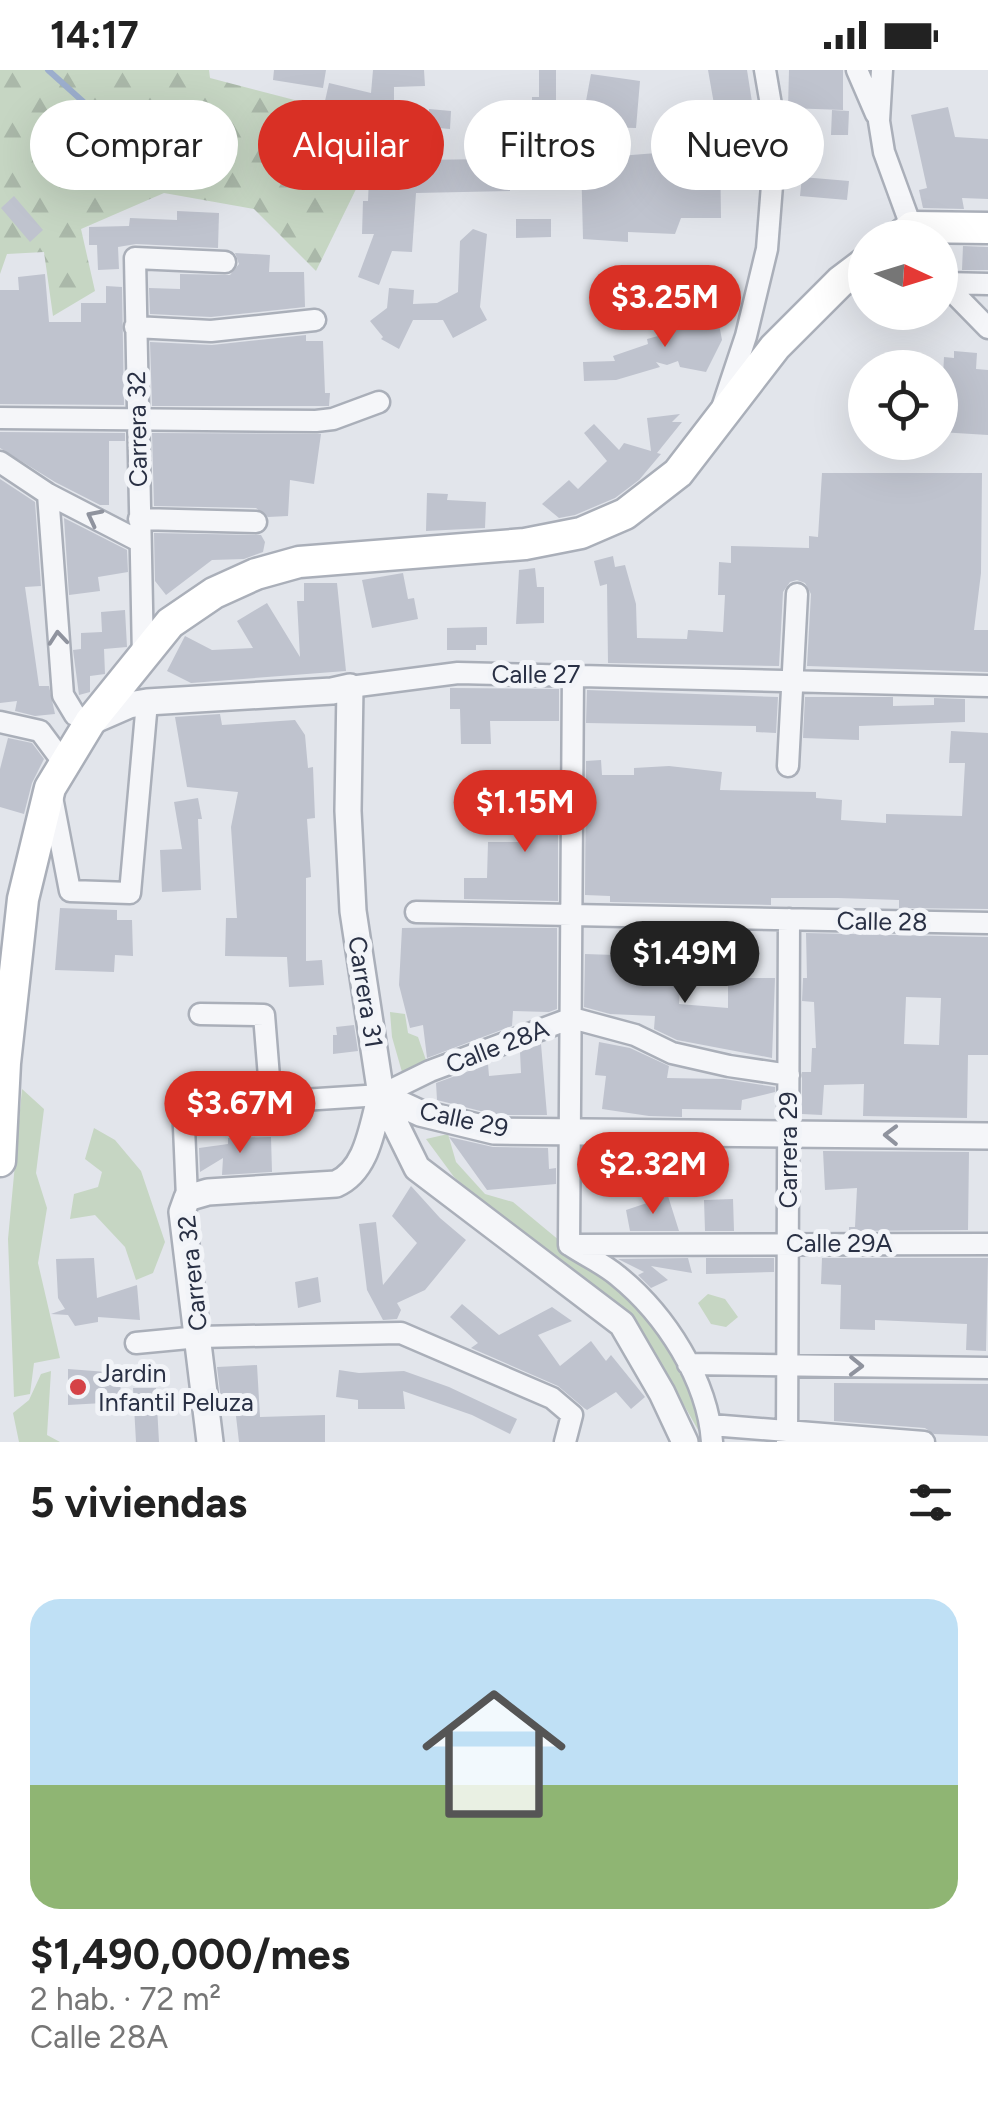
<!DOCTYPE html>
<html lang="es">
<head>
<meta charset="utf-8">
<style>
	body { margin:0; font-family:Figtree,sans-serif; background:#f2f2f2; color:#222; height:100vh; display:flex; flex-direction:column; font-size:38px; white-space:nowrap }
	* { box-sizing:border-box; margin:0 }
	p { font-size:32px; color:#767676 }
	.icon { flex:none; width:55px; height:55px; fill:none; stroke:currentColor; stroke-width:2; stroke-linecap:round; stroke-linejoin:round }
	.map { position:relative; height:1372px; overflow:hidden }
	.sheet { display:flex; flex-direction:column; background:#fff; flex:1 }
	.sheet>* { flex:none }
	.banner { position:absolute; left:30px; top:30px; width:930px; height:90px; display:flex; gap:20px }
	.needle { width:65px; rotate:94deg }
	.buttons { position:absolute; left:848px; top:150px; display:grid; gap:20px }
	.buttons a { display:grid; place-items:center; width:110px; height:110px; border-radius:50%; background:#fff; box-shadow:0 10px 40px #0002; font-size:50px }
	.price { position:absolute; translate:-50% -85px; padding:0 22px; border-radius:35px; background:#d93025; color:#fff; font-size:32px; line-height:65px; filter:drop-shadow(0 2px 5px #0008) }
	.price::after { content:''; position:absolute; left:50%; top:60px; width:30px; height:22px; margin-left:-15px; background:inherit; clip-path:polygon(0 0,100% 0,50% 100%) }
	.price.on { background:#222; color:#fff }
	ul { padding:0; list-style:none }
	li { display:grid; align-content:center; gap:20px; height:530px; padding:0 30px }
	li+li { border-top:2px solid #e0e0e0 }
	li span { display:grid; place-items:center; height:310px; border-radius:30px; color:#555 }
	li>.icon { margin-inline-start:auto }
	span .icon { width:180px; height:180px; fill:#fffc; stroke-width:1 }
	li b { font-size:42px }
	h2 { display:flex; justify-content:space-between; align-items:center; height:120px; padding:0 30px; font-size:42px }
	.tag { padding:0 35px; border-radius:45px; background:#fff; box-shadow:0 10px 40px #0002; font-size:35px; line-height:90px }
	.tag.on { background:#d93025; color:#fff }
	.status { display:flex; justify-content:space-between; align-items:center; height:70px; padding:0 50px; background:#fff; direction:ltr }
	.status svg { height:28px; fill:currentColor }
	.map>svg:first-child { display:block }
	.green { fill:#c6d6c3 }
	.forest { fill:url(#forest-firs) }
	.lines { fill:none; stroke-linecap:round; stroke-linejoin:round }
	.stream { stroke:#9caecd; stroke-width:6 }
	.building { fill:#bfc3ce; fill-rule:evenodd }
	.minor-casing { stroke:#aaafb9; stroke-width:25 }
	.tertiary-casing { stroke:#aaafb9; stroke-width:30 }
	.secondary-casing { stroke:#aaafb9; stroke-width:35 }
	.minor { stroke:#f5f6f9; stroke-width:20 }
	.tertiary { stroke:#f5f6f9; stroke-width:25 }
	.secondary { stroke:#fff; stroke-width:30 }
	.oneway { stroke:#8f939e }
	.poi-dot { fill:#d54247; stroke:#f2f4f8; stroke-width:4 }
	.labels { text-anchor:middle; stroke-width:10; stroke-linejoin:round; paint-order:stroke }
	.street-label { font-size:25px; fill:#293044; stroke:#f2f4f8 }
	.poi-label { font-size:25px; fill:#293044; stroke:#f2f4f8; text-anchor:start }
</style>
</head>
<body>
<div class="status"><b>14:17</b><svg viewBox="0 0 49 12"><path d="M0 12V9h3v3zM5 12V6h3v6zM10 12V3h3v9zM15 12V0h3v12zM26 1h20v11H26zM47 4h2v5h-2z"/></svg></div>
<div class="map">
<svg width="988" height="1372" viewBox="0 0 988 1372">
	<defs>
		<pattern id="forest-firs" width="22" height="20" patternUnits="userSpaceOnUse" patternTransform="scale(2.5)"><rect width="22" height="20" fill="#c6d6c3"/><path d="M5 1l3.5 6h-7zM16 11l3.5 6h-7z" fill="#aab8a9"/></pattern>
	</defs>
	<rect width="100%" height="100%" fill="#e2e5eb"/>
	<!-- green -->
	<path class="green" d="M390,942L405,944L408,963L418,967L427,993L402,1002L392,967Z
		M22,1019L44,1039L36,1103L47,1138L38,1193L60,1288L34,1293L30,1324L14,1327L8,1169Z
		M94,1058L115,1070L141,1101L165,1172L153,1203L136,1210L125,1177L95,1145L70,1149L74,1124L98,1117L102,1102L85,1089Z
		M448,1064L456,1092L485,1124L513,1132L636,1234L689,1304L705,1372L648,1272L454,1107L426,1069Z
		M708,1224L725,1229L738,1247L726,1257L711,1254L698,1233Z
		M51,1301L47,1365L60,1372H19L13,1343L29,1330L41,1304Z"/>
	<!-- forest -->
	<path class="forest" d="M0,0H209L210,8L337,41L358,115L316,201L254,139L164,123L81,159L95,221L53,246L44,182L7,184L0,204Z"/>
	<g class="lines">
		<!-- stream -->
		<path class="stream" d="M48,0L88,36L215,100"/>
	</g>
	<!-- building -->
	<path class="building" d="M274,0H326L323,18L273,10Z
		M373,0H424L425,16L394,17V57L419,58L417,90L556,88V114L510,115V121L416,123L412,182L392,181L379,215L358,207L374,164H362L363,131H368L370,83L359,82L362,39L325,31L329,13L371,23Z
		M539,0H556V70L485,63L486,51H532V27H539Z
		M708,0H747L752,32L738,34L740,54L718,57Z
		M789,0H843V40L788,38Z
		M591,4L640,11L636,58L593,57L592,31H586Z
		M948,37L955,67L988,69V129L962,128L964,139L923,138L919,120L927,118L911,45Z
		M429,39L451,41L450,59L427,57Z
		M832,40L849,41L848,65H831Z
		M720,78L721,148H681L675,164L628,162V172L583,169L581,89Z
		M802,107L849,111L847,130L800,126Z
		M14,126L43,160L30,172L1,138Z
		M177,141L219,143L218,178L136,174L118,177L119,199L98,200L97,175H89V157L129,156L130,148L177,150Z
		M516,149H551V167L516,168Z
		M473,159L487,164L480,237L487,250L453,268L443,250H413L399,279L381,269L383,267L370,251L387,238L389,218L414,220L413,234L437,233L458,222L460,171Z
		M963,176L988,177V200H962Z
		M235,183L270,185L269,202H304L305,237L211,247L150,244L149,218L180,219V204L230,205L239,194Z
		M45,204L49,252H81V233H106V216L122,217L124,335L0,334V220H19L18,207Z
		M716,238L722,270L706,302L680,297L678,291L667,295L656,292L660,297L616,310L584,311L583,292L615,291L613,286L648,274L647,269L658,266L657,261Z
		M306,265V271H323L325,323H330L329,336H152L150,272L212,275Z
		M954,281L977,283L976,299L988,300V365L940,362L944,287L954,288Z
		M680,344L672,352H682L657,383L661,384L639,410L615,428L575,445L559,448L542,434L569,410L578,419L607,391L584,363L594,354L619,380L624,373L651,381L647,348Z
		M0,362L125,363V371H109V435H100L55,412L0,378Z
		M152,363L321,364L314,414L290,410L288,446L268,447L256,438L154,436Z
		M822,403H982L981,503L974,560H988V602L807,596L811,524L805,513L797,510L790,512L783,522L779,596L608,593L607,514L600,516L594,491L613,486L615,497L625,495L636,534L637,568L687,569L688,560L723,562L725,525H718L719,492L731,493V476L809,478V466L818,467Z
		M0,409L35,432L41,516L25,517L39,616H49L55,644L35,646L15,641L17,631L0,633Z
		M427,423L448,424L447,430L486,432L485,458L426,461Z
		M64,448L127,480L128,502L98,507L100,521L69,525Z
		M154,463L261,465L265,472L263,482L244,489L212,490L166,525L155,511Z
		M535,498L537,517H544V553L516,554L519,500Z
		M403,503L408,529L414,528L418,549L372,558L362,510Z
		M304,513H337L346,601L191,613L167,601L185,566L212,580L253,578L237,551L267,533L300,587L297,531H304Z
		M125,540L127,577L104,579L105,604L90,606V622L79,625L73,580L81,579V563L102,562L101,542Z
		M487,557V575H476V580H447V558Z
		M450,618L559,619V651H490L491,674H461L460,639H450Z
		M587,620L778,627L776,663L756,662V656L586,653Z
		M805,627H893V636L934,635V628L965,629V652L859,656V670L803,668Z
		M220,644L222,655L295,650L305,665L308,698L313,697L315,748L307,749L311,807L306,808V891L322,890L324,915L289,917L287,887L225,886L226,848H237L231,757L238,722L187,717L175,647Z
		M951,661L988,663V839L899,838V830L838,828H771V835L610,832V826L585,825L586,691L601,690L602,705H634V698L669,696L722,702L720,720L816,722V728L842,730L841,750L886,753V744L962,746L965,693H949Z
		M8,668L32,673L44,689L32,713L24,744L0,737V699Z
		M543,709L558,710V831L464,829V808H487L488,772H522L523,718H543Z
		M198,728L202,749H198L201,820L162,822L160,780L182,779L174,732Z
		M60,838L117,840V850H132L133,886L115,885L114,902L55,900Z
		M464,857L557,858V939L549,942L513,941L512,956L427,988L423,955L410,958L399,915L402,858Z
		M806,863L988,867V985H968L967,1048L863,1046L864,1014L824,1015L822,1045L802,1044V1002H811L812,978H816L814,932L802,931L803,908H807ZM906,927L941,928L939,975L904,974Z
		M585,884L614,885L613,897L681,899L679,934L728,938V908H775L772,988L677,970L654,959L655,946L610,944L584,937Z
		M354,955L358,981L333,984V965H337L336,957Z
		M599,972L630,978L669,996L667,1008L724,1009L775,1017V1022L742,1030L741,1040L682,1039V1047L649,1046L602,1039L606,1006L595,1005Z
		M541,974L547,1045H496L437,1030L436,1013L488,994L489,1006L521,1003L520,982Z
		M271,1067L272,1102L222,1105L223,1088L200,1102L199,1078L228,1074V1068Z
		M449,1067L493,1077L548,1078L549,1099L556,1098V1114L487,1120Z
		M596,1078L681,1079V1097L596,1096Z
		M823,1081L969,1082L968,1160L849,1161V1157H855L857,1118L825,1120Z
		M411,1116L440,1148L466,1170L425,1220L397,1233L401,1240L397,1249L383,1250L367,1220L359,1154L376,1152L383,1215L417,1173L392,1146Z
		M668,1126L679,1161H630L626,1140Z
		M733,1129L734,1161H705L704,1130Z
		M94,1188L97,1228L137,1215L140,1250L98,1247V1252L75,1256L68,1245L51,1244L65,1239L58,1228L56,1189Z
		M688,1188L692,1203L651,1196L668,1210L651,1218L638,1205L644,1202L618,1189Z
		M706,1188H774V1202L706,1204Z
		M822,1188H988L986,1281L966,1280L967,1254L875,1250V1260L840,1259L841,1215L821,1214Z
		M318,1207L321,1232L298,1238L295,1212Z
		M462,1234L499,1265L552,1237L572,1251L538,1265L560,1296L591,1271L606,1291L611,1285L645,1327L631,1339L616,1322L587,1340L584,1338L558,1316L471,1278L478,1273L450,1247Z
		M257,1295L260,1347L325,1345V1372H239L234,1329L221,1330L217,1297Z
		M68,1299L120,1303L121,1332L68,1335Z
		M339,1300L359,1303L404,1301L449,1317L517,1349L510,1364L472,1345L403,1321L405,1339H358V1330L336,1327Z
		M834,1313L988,1314V1366L934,1364L925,1358L834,1351Z
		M133,1318H156L159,1372H136Z"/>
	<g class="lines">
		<defs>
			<path id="minor" d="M857,0L876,44
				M882,0L879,51L884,82L915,167
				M940,209L988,258
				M944,213L988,214
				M135,257L211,261L315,250
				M723,335L746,266L767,179L776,64L765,0
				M0,348L316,351L333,349L379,332
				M0,392L48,424L139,471
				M48,424L63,625L75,645L90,652
				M139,449L256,452
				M143,587L135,188L225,192
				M350,617L458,603L988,616
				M0,652L40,661L63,692
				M788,696L797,524
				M52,727L70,821L130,823L147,632
				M416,842L988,853
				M200,944L264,945L271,1032
				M187,1128L183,1033L271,1032L381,1025L430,1001L572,948L635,965L672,983L729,996L789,1005
				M569,1175L573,603
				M569,1175L988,1174
				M571,1176C586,1186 604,1194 618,1206C665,1244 708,1310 712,1372
				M136,1273L199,1267L401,1263L552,1328L572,1345L565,1372
				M688,1294L988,1298
				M711,1355L924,1372
				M787,1372L789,849"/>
			<path id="tertiary" d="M90,652L129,635L147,632L332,621L350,617L348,741L353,841L381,1025L417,1098L622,1254L662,1323L685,1372
				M381,1025L420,1043L494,1061L988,1066
				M210,1372L182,1142L187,1128L208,1122L336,1114C368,1100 372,1056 381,1025"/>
			<path id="secondary" d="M898,168L912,157L988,158
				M0,1091L5,993L23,829L50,718L90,652L170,553L214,523L256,504L299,492L525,474L581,463L625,444L678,403L775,277L840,212L865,193"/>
		</defs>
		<!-- minor casing -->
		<use href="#minor" class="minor-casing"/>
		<!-- tertiary casing -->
		<use href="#tertiary" class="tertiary-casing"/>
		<!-- secondary casing -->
		<use href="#secondary" class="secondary-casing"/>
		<!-- minor -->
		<use href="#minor" class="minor"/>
		<!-- tertiary -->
		<use href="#tertiary" class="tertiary"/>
		<!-- secondary -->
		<use href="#secondary" class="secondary"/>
	</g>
	<!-- one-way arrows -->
	<defs><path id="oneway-chevron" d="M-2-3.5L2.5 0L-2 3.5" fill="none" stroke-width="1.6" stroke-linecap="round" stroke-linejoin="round" transform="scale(2.5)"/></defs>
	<g class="oneway">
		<use href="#oneway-chevron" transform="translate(94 447) rotate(-153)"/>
		<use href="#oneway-chevron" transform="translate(58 568) rotate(-95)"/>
		<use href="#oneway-chevron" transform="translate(891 1065) rotate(-179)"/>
		<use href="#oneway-chevron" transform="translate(856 1296) rotate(1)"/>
	</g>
	<!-- markers -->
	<circle class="poi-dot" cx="78" cy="1317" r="10"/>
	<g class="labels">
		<!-- street labels -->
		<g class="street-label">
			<text transform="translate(137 359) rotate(-91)" y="9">Carrera 32</text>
			<text x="536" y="613">Calle 27</text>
			<text transform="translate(882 851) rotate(1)" y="9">Calle 28</text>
			<text transform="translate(366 922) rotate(81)" y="9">Carrera 31</text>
			<text transform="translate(497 976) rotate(-21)" y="9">Calle 28A</text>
			<text transform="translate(464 1049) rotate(12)" y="9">Calle 29</text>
			<text transform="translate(788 1080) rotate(-90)" y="9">Carrera 29</text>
			<text x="839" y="1182">Calle 29A</text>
			<text transform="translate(192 1203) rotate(-96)" y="9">Carrera 32</text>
		</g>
		<!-- poi labels -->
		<g class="poi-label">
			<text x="98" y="1312">Jardin<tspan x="98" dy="29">Infantil Peluza</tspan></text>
		</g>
	</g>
</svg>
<div class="buttons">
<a><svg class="needle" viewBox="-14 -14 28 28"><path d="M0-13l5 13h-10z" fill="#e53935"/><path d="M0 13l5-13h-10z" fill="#767676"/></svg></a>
<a><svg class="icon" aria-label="locate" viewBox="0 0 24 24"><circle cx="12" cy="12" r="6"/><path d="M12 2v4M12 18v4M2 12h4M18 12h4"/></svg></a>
</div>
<b class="price" style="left:665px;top:280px">$3.25M</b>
<b class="price" style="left:525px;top:785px">$1.15M</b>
<b class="price on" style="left:685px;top:936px">$1.49M</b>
<b class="price" style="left:240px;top:1086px">$3.67M</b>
<b class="price" style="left:653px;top:1147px">$2.32M</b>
<div class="banner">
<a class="tag">Comprar</a>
<a class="tag on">Alquilar</a>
<a class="tag">Filtros</a>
<a class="tag">Nuevo</a>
</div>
</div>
<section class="sheet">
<h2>5 viviendas<svg class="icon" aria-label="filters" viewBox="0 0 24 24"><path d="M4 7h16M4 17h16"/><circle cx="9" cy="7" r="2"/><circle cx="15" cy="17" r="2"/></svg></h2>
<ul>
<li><span style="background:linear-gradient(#bfe0f5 60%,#8fb573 0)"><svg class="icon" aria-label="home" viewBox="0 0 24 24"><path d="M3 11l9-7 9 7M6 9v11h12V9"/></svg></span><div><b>$1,490,000/mes</b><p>2 hab. · 72 m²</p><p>Calle 28A</p></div></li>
</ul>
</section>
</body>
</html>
